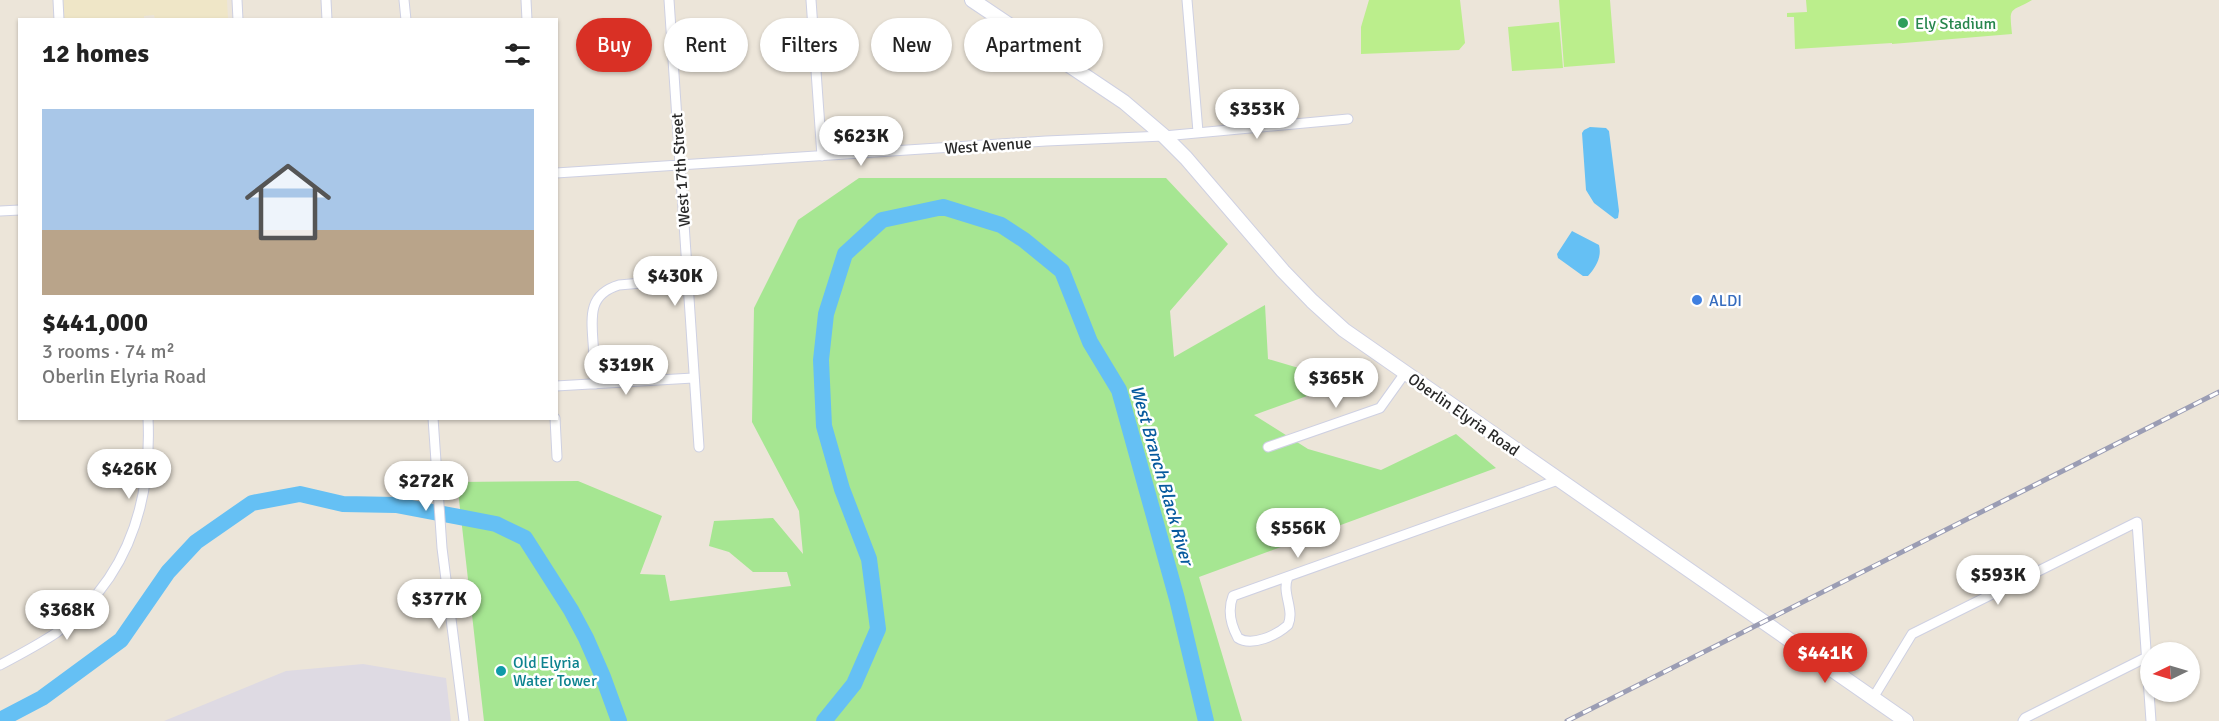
<!DOCTYPE html>
<html lang="en">
<head>
<meta charset="utf-8">
<style>
	body { margin:0; font-family:Signika,sans-serif; background:#f6f6f6; color:#222; height:100vh; display:flex; flex-direction:column; font-size:22px; white-space:nowrap }
	* { box-sizing:border-box; margin:0 }
	p { font-size:20px; color:#767676 }
	.icon { flex:none; width:33px; height:33px; fill:none; stroke:currentColor; stroke-width:2; stroke-linecap:round; stroke-linejoin:round }
	.map { position:relative; flex:1; overflow:hidden }
	.sheet { position:absolute; left:18px; top:18px; width:540px; height:402px; display:flex; flex-direction:column; background:#fff; border-radius:0px; box-shadow:0 2px 4px #0004 }
	.sheet>* { flex:none }
	.top-card { position:absolute; left:576px; top:18px; width:570px; height:54px; display:flex; gap:12px }
	.needle { width:39px; rotate:265deg }
	.fabs { position:absolute; left:2140px; top:642px; display:grid; gap:12px }
	.fabs a { display:grid; place-items:center; width:60px; height:60px; border-radius:50%; background:#fff; box-shadow:0 2px 4px #0004; font-size:30px }
	.price { position:absolute; translate:-50% -51px; padding:0 14px; border-radius:21px; background:#fff; color:#222; font-size:20px; line-height:39px; filter:drop-shadow(0 2px 3px #0008) }
	.price::after { content:''; position:absolute; left:50%; top:36px; width:18px; height:14px; margin-left:-9px; background:inherit; clip-path:polygon(0 0,100% 0,50% 100%) }
	.price.selected { background:#d93025; color:#fff }
	ul { padding:0; list-style:none }
	li { display:grid; align-content:center; gap:12px; height:318px; padding:0 24px }
	li+li { border-top:2px solid #e0e0e0 }
	li span { display:grid; place-items:center; height:186px; border-radius:0px; color:#555 }
	li>.icon { margin-inline-start:auto }
	span .icon { width:108px; height:108px; fill:#fffc; stroke-width:1 }
	li b { font-size:26px }
	h2 { display:flex; justify-content:space-between; align-items:center; height:72px; padding:0 24px; font-size:26px }
	.pill { padding:0 21px; border-radius:27px; background:#fff; box-shadow:0 2px 4px #0004; font-size:21px; line-height:54px }
	.pill.selected { background:#d93025; color:#fff }
	.map>svg:first-child { display:block }
	.industrial { fill:#dedae3 }
	.education { fill:#efe6c7 }
	.green { fill:#a6e692 }
	.pitch { fill:#bbee8c }
	.water { fill:#65c0f4 }
	.lines { fill:none; stroke-linecap:round; stroke-linejoin:round }
	.river { stroke:#65c0f4; stroke-width:16 }
	.minor-casing { stroke:#ced0e2; stroke-width:11 }
	.secondary-casing { stroke:#ced0e2; stroke-width:16 }
	.minor { stroke:#fff; stroke-width:9 }
	.secondary { stroke:#fff; stroke-width:14 }
	.rail-casing { stroke:#9b9db4; stroke-width:5 }
	.rail { stroke:#fff; stroke-width:3; stroke-dasharray:9; stroke-linecap:butt }
	.leisure-dot { fill:#2e9e5b; stroke:#fff; stroke-width:2 }
	.shop-dot { fill:#3f7fe0; stroke:#fff; stroke-width:2 }
	.culture-dot { fill:#0f9aa8; stroke:#fff; stroke-width:2 }
	.labels { text-anchor:middle; stroke-width:5; stroke-linejoin:round; paint-order:stroke }
	.leisure-label { font-size:16px; fill:#27864d; stroke:#fff; text-anchor:start }
	.street-label { font-size:16px; fill:#282828; stroke:#fff }
	.shop-label { font-size:16px; fill:#366cbe; stroke:#fff; text-anchor:start }
	.culture-label { font-size:16px; fill:#0d838f; stroke:#fff; text-anchor:start }
	.water-label { font-size:18px; font-style:italic; fill:#065a9e; stroke:#fff }
</style>
</head>
<body>
<div class="map">
<svg width="2219" height="721" viewBox="0 0 2219 721">
	<rect width="100%" height="100%" fill="#ece5d9"/>
	<!-- industrial -->
	<path class="industrial" d="M363,664L446,678L451,721H164L286,671Z"/>
	<!-- education -->
	<path class="education" d="M62,0H227L228,19H155L154,15L144,16V20L63,19Z"/>
	<!-- green -->
	<path class="green" d="M859,178H1166L1228,244L1170,311L1174,357L1265,305L1268,359L1346,382L1254,415L1308,449L1381,470L1456,434L1496,468L1199,577L1242,721H484L457,482L578,481L662,516L640,574L665,575L670,601L791,586L787,572H753L729,552L709,546L714,521L773,518L803,554L799,511L752,422L754,308L798,220Z"/>
	<!-- pitch -->
	<path class="pitch" d="M1369,0H1460L1465,43L1459,50L1361,54V27Z
		M1559,0H1610L1615,63L1564,67Z
		M1806,0H2032C2010,13 2009,5 2012,34L1892,44V43L1795,49L1794,17H1787V13L1807,12Z
		M1559,22L1563,68L1512,71L1508,27Z"/>
	<!-- water -->
	<path class="water" d="M1590,127L1606,128L1609,131L1619,211L1618,218L1615,219L1594,203L1586,190L1582,133L1584,130Z
		M1572,231L1599,245C1602,257 1596,267 1588,276H1583L1558,258L1557,254Z"/>
	<g class="lines">
		<!-- river -->
		<path class="river" d="M0,720L42,698L121,640L168,572L196,542L252,503L300,494L343,504L396,505L496,524L525,538L571,610L586,638L603,677L619,721
			M824,721L854,684L878,629L869,559L842,489L824,426L821,360L826,314L845,254L882,220L943,207L1001,225L1024,240L1062,271L1090,342L1119,390L1177,599L1206,721"/>
		<defs>
			<path id="minor" d="M58,0L59,20
				M237,0L238,20
				M326,0L327,20
				M404,0L406,20
				M526,0L527,20
				M669,0L699,447
				M811,0L822,156
				M1187,0L1198,132
				M556,173L1046,141L1164,136L1348,119
				M0,211L20,210
				M596,384C595,370 594,356 593,342C591,315 589,294 619,285L687,279
				M556,386L693,378
				M433,418L442,548L464,721
				M555,418L557,457
				M1268,447L1380,408L1405,373
				M1288,577C1281,593 1295,609 1288,625C1277,635 1252,647 1238,638C1231,625 1227,611 1233,596L1558,480
				M0,665C19,655 38,645 56,633C127,580 152,504 148,418
				M1873,698L1912,634L2137,522L2151,721
				M2023,721L2025,718L2147,657"/>
			<path id="secondary" d="M972,0L1124,102L1164,136L1186,158L1283,271L1312,301L1344,330L1906,721"/>
		</defs>
		<!-- minor casing -->
		<use href="#minor" class="minor-casing"/>
		<!-- secondary casing -->
		<use href="#secondary" class="secondary-casing"/>
		<!-- minor -->
		<use href="#minor" class="minor"/>
		<!-- secondary -->
		<use href="#secondary" class="secondary"/>
		<defs>
			<path id="rail" d="M1567,721L2219,392"/>
		</defs>
		<!-- rail casing -->
		<use href="#rail" class="rail-casing"/>
		<!-- rail -->
		<use href="#rail" class="rail"/>
	</g>
	<!-- markers -->
	<circle class="leisure-dot" cx="1903" cy="23" r="6"/>
	<circle class="shop-dot" cx="1697" cy="300" r="6"/>
	<circle class="culture-dot" cx="501" cy="671" r="6"/>
	<g class="labels">
		<!-- leisure labels -->
		<g class="leisure-label">
			<text x="1915" y="29">Ely Stadium</text>
		</g>
		<!-- street labels -->
		<g class="street-label">
			<text transform="translate(988 145) rotate(-4)" y="6">West Avenue</text>
			<text transform="translate(680 170) rotate(-94)" y="6">West 17th Street</text>
			<text transform="translate(1464 414) rotate(35)" y="6">Oberlin Elyria Road</text>
		</g>
		<!-- shop labels -->
		<g class="shop-label">
			<text x="1709" y="306">ALDI</text>
		</g>
		<!-- culture labels -->
		<g class="culture-label">
			<text x="513" y="668">Old Elyria<tspan x="513" dy="18">Water Tower</tspan></text>
		</g>
		<!-- water labels -->
		<g class="water-label">
			<text transform="translate(1162 475) rotate(74)" y="6">West Branch Black River</text>
		</g>
	</g>
</svg>
<div class="fabs">
<a><svg class="needle" viewBox="-14 -14 28 28"><path d="M0-13l5 13h-10z" fill="#e53935"/><path d="M0 13l5-13h-10z" fill="#767676"/></svg></a>
</div>
<b class="price" style="left:1257px;top:140px">$353K</b>
<b class="price" style="left:861px;top:167px">$623K</b>
<b class="price" style="left:675px;top:307px">$430K</b>
<b class="price" style="left:626px;top:396px">$319K</b>
<b class="price" style="left:1336px;top:409px">$365K</b>
<b class="price" style="left:129px;top:500px">$426K</b>
<b class="price" style="left:426px;top:512px">$272K</b>
<b class="price" style="left:1298px;top:559px">$556K</b>
<b class="price" style="left:1998px;top:606px">$593K</b>
<b class="price" style="left:439px;top:630px">$377K</b>
<b class="price" style="left:67px;top:641px">$368K</b>
<b class="price selected" style="left:1825px;top:684px">$441K</b>
<div class="top-card">
<a class="pill selected">Buy</a>
<a class="pill">Rent</a>
<a class="pill">Filters</a>
<a class="pill">New</a>
<a class="pill">Apartment</a>
</div>
<section class="sheet">
<h2>12 homes<svg class="icon" aria-label="filters" viewBox="0 0 24 24"><path d="M4 7h16M4 17h16"/><circle cx="9" cy="7" r="2"/><circle cx="15" cy="17" r="2"/></svg></h2>
<ul>
<li><span style="background:linear-gradient(#a9c7e8 65%,#b9a48a 0)"><svg class="icon" aria-label="home" viewBox="0 0 24 24"><path d="M3 11l9-7 9 7M6 9v11h12V9"/></svg></span><div><b>$441,000</b><p>3 rooms · 74 m²</p><p>Oberlin Elyria Road</p></div></li>
</ul>
</section>
</div>
</body>
</html>
